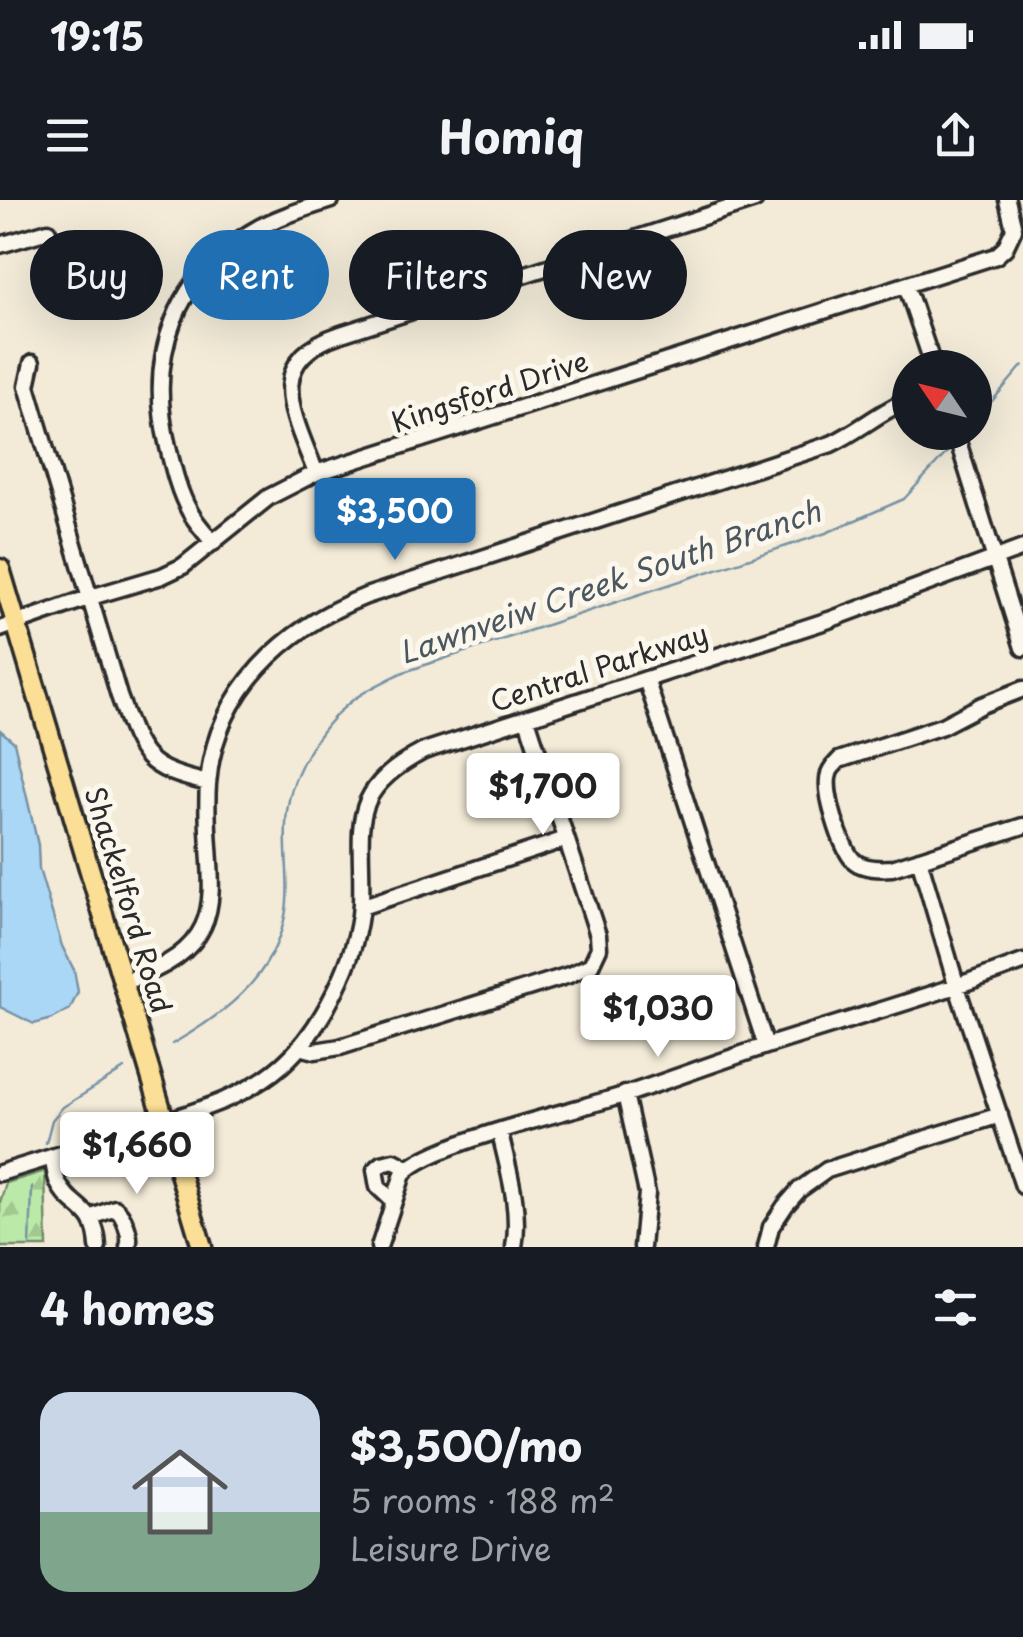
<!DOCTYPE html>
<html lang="en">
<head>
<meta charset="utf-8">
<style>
	body { margin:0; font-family:"Playpen Sans",sans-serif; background:#20242c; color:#f1f3f6; height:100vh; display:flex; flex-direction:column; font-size:38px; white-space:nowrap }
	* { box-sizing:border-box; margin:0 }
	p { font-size:32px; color:#9ea1a6 }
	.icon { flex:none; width:55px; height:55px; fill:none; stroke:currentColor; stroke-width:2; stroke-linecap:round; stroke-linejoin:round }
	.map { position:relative; height:1047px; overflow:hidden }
	.details { display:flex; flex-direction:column; background:#171b24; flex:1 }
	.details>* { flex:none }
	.banner { position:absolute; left:30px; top:30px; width:965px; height:90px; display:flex; gap:20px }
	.needle { width:65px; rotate:305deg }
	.buttons { position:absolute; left:892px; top:150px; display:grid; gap:20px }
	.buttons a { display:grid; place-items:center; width:100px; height:100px; border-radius:50%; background:#171b24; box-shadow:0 10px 40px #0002; font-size:50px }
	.price { position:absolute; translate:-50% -85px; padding:0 22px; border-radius:10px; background:#fff; color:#222; font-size:32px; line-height:65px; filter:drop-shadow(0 2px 5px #0008) }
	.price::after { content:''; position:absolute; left:50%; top:60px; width:30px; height:22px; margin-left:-15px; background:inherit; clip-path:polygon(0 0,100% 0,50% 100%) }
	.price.on { background:#1f6fb2; color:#fff }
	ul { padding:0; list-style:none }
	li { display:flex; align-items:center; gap:30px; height:250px; padding:0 40px }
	li span { display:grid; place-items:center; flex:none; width:280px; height:200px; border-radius:30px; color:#555 }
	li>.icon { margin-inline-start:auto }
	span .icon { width:120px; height:120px; fill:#fffc; stroke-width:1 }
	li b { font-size:42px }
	h2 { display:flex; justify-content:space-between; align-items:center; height:120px; padding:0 40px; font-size:42px }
	.tag { padding:0 35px; border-radius:45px; background:#171b24; box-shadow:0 10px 40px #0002; font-size:35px; line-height:90px }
	.tag.on { background:#1f6fb2; color:#fff }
	.status { display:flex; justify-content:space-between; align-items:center; height:70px; padding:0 50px; background:#171b24; direction:ltr }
	.status svg { height:28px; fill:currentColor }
	header { display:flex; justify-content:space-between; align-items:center; height:130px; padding:0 40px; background:#171b24; font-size:45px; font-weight:700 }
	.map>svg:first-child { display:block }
	.forest { fill:url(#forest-firs); stroke:#738a69; stroke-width:2.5 }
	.water { fill:#aad7f6; stroke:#7792a5; stroke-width:2.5 }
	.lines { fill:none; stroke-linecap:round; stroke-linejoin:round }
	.stream { stroke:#7792a5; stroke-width:2.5 }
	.minor-casing { stroke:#2b2b2b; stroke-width:21 }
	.major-casing { stroke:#2b2b2b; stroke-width:25 }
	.minor { stroke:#fbf7ec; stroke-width:14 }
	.major { stroke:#fbdf96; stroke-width:18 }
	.labels { text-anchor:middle; stroke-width:10; stroke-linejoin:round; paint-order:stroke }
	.street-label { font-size:28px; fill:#2b2b2b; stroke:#fbf7ec }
	.water-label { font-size:30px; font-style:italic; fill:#4b565e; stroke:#fbf7ec }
</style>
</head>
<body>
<div class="status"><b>19:15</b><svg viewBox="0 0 49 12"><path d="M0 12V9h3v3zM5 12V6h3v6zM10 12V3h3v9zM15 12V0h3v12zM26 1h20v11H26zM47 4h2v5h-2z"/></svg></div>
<header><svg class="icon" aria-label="menu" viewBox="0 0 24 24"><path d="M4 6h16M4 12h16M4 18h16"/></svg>Homiq<svg class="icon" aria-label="share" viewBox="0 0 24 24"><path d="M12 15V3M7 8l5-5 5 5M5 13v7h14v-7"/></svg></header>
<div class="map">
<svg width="1023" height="1047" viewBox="0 0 1023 1047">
	<defs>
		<pattern id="forest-firs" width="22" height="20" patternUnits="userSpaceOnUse" patternTransform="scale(2.5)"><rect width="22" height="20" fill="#bbe9a7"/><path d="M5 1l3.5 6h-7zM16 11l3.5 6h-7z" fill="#a1c890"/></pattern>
	</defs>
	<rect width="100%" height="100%" fill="#f3ebd8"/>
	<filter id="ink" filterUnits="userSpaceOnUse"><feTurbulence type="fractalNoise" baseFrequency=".01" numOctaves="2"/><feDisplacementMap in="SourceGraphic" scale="20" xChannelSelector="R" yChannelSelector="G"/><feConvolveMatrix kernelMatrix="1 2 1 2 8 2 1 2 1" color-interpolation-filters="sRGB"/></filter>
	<g filter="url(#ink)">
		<!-- forest -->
		<path class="forest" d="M45,971L47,1047H0V1002L6,983Z"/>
		<!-- water -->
		<path class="water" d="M0,530L14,542L38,645L39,669L62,746L74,770L78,792L70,809L52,819L34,824L0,807Z"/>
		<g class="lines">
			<!-- stream -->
			<path class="stream" d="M975,221L1023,165
				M172,844C223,815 273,778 285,716C291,687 284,654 286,624C287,578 318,527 354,499C368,489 386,481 401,473L826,333L904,299L953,246
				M46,943L52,920L63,907L124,869
				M30,1047L32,987"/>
			<defs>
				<path id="minor" d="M0,45L48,31
					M906,85L934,168
					M32,163L27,186L119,496C141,557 143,568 208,583
					M955,232L1023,448
					M316,273C294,216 261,160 341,134L755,0
					M213,343C206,333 196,323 190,312C179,293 173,268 168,247C146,156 174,74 260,27C282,15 307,8 331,0
					M0,429L91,397L162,376L183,366L269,297L316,273L996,56L1005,48L1014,29L1007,0
					M646,479L766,846
					M1023,489L982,505L942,526L839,560C835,565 830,568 829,574C823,591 841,647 853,660C862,669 879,669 892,668L1023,626
					M919,659L957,787L1023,986
					M361,707L566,639
					M124,782C247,741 201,681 208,584C215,491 285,428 366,396L831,244C859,231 882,210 910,199
					M299,847L315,851L340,847L569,775L591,765L599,748L598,735L527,519
					M625,894L647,993L642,1047
					M500,933C508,969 521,1009 514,1047
					M52,957C54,965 55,975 58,983C72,1011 96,1005 98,1047
					M0,973C49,958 97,943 145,927C193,912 243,899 282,865C321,831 358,757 361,704C364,628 343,593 424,551L829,420L1023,348
					M393,1001L378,987L375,970L382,964L394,961L407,968
					M90,1018L115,1008C124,1015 132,1036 128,1047
					M379,1047L403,974C427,944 579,909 624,895C672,879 720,861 769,845C854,818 939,794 1023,762
					M766,1047L771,1027L785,1006L799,990L827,970L1000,915"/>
				<path id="major" d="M0,369L202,1047"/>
			</defs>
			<!-- minor casing -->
			<use href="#minor" class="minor-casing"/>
			<!-- major casing -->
			<use href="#major" class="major-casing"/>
			<!-- minor -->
			<use href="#minor" class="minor"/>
			<!-- major -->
			<use href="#major" class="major"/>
		</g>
	</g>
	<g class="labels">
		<!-- street labels -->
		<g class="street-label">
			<text transform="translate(490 192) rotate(-18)" y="10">Kingsford Drive</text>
			<text transform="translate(599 468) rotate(-18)" y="10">Central Parkway</text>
			<text transform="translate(128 700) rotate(73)" y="10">Shackelford Road</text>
		</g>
		<!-- water labels -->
		<g class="water-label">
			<text transform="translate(610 383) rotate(-19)" y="10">Lawnveiw Creek South Branch</text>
		</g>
	</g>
</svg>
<div class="buttons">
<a><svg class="needle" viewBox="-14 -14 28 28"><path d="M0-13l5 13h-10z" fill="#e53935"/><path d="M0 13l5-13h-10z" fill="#9ea1a6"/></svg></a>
</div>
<b class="price on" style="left:395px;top:363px">$3,500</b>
<b class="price" style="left:543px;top:638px">$1,700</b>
<b class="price" style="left:658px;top:860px">$1,030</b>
<b class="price" style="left:137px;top:997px">$1,660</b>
<div class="banner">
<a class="tag">Buy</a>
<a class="tag on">Rent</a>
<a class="tag">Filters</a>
<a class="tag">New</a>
</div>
</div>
<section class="details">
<h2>4 homes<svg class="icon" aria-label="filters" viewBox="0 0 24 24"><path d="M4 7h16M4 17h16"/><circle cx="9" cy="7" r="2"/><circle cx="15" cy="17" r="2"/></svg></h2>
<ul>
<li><span style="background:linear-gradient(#c9d6e8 60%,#7fa58c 0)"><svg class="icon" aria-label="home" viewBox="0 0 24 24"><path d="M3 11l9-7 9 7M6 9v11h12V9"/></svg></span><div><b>$3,500/mo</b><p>5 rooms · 188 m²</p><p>Leisure Drive</p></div></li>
</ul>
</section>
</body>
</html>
